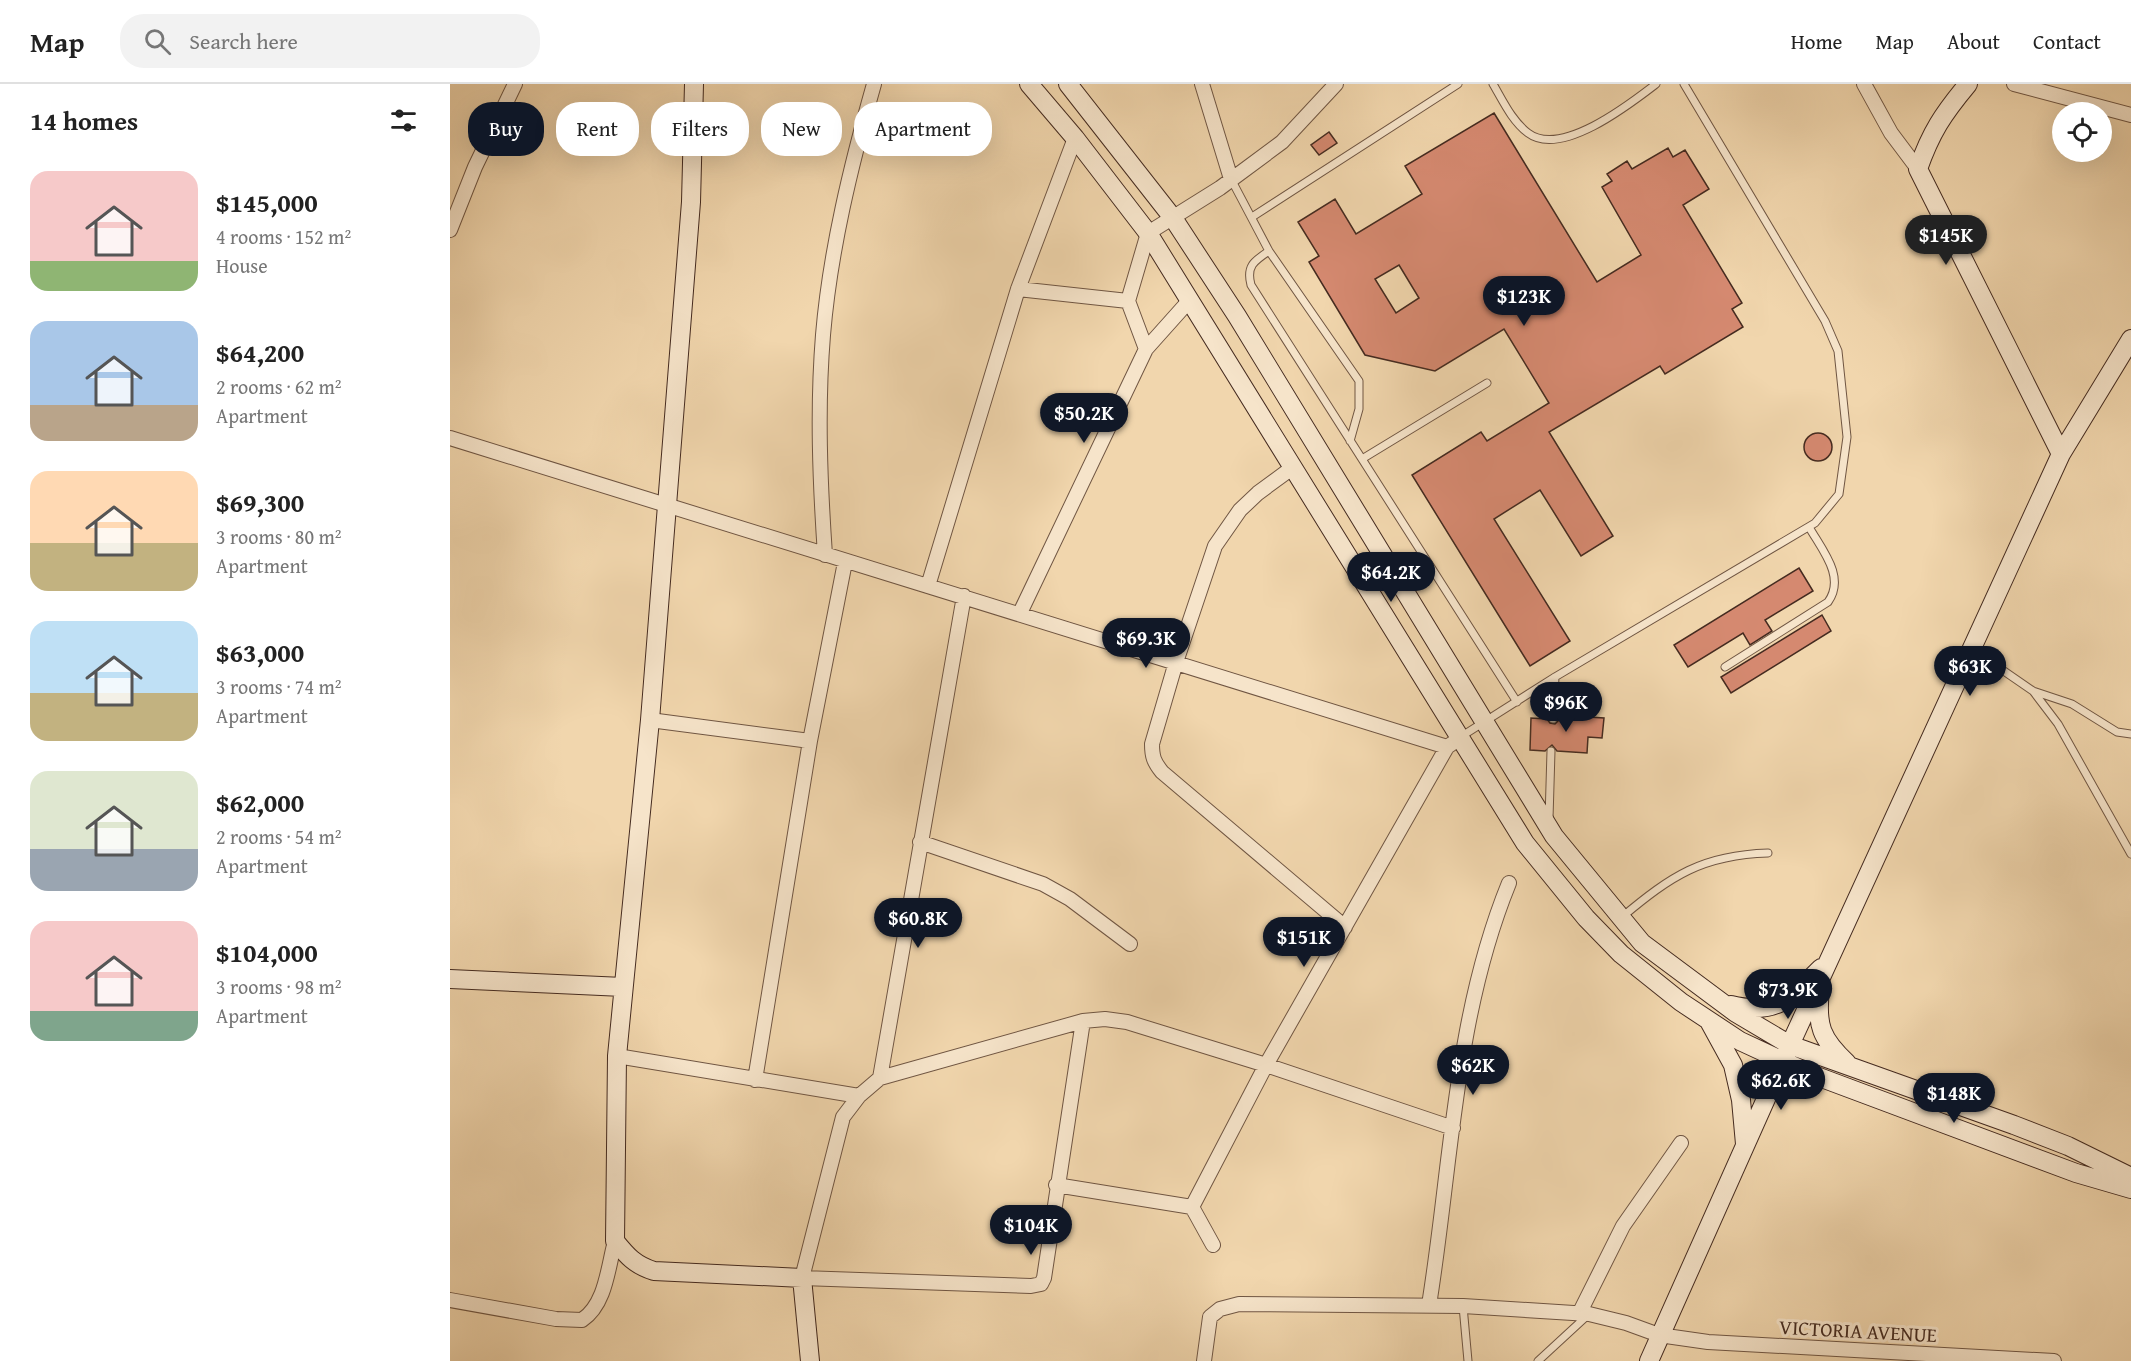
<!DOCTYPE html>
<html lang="en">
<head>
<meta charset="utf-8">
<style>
	body { margin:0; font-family:"Gentium Book Plus",serif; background:#f2f2f2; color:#222; height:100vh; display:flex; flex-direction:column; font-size:22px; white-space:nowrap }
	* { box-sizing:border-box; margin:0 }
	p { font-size:20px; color:#767676 }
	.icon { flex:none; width:33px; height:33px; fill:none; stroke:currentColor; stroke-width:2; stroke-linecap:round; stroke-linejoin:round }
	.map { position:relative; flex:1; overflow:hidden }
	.panel { display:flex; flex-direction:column; background:#fff; width:450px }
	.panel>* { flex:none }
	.guide { position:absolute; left:18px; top:18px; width:570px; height:54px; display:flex; gap:12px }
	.buttons { position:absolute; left:1602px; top:18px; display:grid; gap:12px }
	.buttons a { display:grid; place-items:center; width:60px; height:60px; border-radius:50%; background:#fff; box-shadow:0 6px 24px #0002; font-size:30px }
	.price { position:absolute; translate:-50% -51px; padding:0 14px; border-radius:21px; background:#111827; color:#fff; font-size:20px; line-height:39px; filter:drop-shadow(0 2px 3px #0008) }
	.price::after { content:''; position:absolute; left:50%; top:36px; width:18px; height:14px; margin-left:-9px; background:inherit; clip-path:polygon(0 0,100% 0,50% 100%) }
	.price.current { background:#222; color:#fff }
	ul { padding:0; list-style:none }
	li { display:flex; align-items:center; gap:18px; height:150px; padding:0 30px }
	li span { display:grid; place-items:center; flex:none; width:168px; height:120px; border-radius:18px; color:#555 }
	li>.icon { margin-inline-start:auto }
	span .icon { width:72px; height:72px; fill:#fffc; stroke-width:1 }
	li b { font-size:26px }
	h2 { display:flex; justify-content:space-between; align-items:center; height:72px; padding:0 30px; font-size:26px }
	.pill { padding:0 21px; border-radius:24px; background:#fff; box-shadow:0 6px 24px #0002; font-size:21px; line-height:54px }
	.pill.current { background:#111827; color:#fff }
	header { display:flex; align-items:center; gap:36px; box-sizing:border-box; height:84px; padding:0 30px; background:#fff; border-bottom:2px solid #e0e0e0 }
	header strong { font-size:28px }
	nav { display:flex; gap:33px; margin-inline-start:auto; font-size:21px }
	.search { width:420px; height:54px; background:#f2f2f2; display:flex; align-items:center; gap:15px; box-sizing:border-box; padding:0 21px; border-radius:24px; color:#767676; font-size:22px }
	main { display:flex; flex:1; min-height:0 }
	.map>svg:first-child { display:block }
	.building { fill:#d58970; stroke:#452b20; stroke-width:1.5; fill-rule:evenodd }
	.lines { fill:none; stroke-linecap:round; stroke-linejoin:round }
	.lane-casing { stroke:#705643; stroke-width:9 }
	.street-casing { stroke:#705643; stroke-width:16 }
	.secondary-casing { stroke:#452b20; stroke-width:20 }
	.lane { stroke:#f6e4ca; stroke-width:7 }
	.street { stroke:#f6e4ca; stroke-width:14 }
	.secondary { stroke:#f6e4ca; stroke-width:18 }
	.labels { text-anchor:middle; stroke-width:6; stroke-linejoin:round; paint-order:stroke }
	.street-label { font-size:20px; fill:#452b20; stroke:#f6e4ca }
</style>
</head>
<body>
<header>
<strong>Map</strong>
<div class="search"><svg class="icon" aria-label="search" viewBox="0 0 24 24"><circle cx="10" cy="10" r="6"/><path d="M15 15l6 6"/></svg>Search here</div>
<nav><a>Home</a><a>Map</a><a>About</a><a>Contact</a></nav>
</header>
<main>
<section class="panel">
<h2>14 homes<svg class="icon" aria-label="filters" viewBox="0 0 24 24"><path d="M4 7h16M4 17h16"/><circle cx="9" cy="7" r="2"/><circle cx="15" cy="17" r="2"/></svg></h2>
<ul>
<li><span style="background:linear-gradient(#f6c9c9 75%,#8fb573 0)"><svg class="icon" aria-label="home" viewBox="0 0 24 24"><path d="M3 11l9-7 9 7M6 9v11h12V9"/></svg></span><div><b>$145,000</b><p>4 rooms · 152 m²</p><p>House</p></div></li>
<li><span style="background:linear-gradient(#a9c7e8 70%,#b9a48a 0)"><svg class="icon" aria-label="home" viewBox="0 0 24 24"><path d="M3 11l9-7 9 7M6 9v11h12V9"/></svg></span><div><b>$64,200</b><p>2 rooms · 62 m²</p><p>Apartment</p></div></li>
<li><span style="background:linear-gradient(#ffd9b3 60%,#c2b280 0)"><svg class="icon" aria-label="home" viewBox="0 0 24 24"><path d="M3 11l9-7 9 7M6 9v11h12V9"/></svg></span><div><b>$69,300</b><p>3 rooms · 80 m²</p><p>Apartment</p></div></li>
<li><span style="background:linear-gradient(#bfe0f5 60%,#c2b280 0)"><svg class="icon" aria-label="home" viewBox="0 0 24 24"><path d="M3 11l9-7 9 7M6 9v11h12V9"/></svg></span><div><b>$63,000</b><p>3 rooms · 74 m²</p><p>Apartment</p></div></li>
<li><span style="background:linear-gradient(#dfe7d0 65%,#9aa5b1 0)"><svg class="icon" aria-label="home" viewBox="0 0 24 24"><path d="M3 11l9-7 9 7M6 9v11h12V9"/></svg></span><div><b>$62,000</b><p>2 rooms · 54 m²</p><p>Apartment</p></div></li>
<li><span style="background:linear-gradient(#f6c9c9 75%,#7fa58c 0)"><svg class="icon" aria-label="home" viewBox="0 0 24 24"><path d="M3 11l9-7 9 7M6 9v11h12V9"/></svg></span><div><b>$104,000</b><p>3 rooms · 98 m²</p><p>Apartment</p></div></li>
</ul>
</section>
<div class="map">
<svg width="1681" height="1277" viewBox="0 0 1681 1277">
	<rect width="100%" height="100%" fill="#f1d6ad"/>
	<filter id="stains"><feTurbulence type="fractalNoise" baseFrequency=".00333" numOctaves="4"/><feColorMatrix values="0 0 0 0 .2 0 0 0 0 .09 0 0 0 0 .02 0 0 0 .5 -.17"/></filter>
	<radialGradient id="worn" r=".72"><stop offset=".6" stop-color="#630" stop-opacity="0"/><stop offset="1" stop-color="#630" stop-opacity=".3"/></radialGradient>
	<!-- building -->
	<path class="building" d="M1044,29L1147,198L1191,171L1152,103L1162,97L1157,90L1177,77L1182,85L1218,64L1223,73L1235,66L1259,105L1233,121L1292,219L1282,225L1293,243L1215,290L1210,282L1099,348L1163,452L1131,472L1090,406L1044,435L1120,557L1080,582L962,391L1031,348L1037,357L1099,319L1054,245L985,287L915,271L859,178L869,172L848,138L885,115L906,150L972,110L955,82ZM949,181L969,214L946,229L925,195Z
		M879,48L887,59L869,71L861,61Z
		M1354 363a14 14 0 1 1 28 0a14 14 0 1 1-28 0Z
		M1349,484L1363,507L1315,536L1322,547L1300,561L1293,549L1238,583L1224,561Z
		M1372,531L1381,547L1281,609L1271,593Z
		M1121,625L1139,626V633L1154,634L1152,654L1138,653L1137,669L1107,667L1102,661L1095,667L1080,666L1081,634L1097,635L1100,639L1105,640L1109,636H1120Z"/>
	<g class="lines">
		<defs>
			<path id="lane" d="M1043,0C1053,17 1062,37 1078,49C1111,74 1180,20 1206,0
				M781,95L819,167L909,297V325L900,357
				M802,133L1008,0
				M819,167C804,177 796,182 801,201L1067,618
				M912,375L1037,299
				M1522,565L1583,607L1608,640L1681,770
				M1275,583L1378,518C1396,493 1372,466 1359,443
				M1583,607L1622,620L1667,648L1681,650
				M1103,635L1105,593
				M1012,652L1105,593L1365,439L1389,410L1397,353L1388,267L1375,237L1234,0
				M1099,735L1101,667
				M1172,833C1221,792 1252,771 1318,769
				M1013,1222L1018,1277
				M1088,1277L1139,1230"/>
			<path id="street" d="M752,0L781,95
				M1414,0L1441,49L1468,85
				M1564,0L1681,31
				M0,146L25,83L65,0
				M568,205L678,217
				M696,265L678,217L698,149L770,104L832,58L886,0
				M0,354L997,663L1010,654
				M842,384L808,409L790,426L765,462L726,578L702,660C702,673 704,678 712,688L895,843
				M375,471C370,398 367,325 373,251C380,167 401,81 424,0
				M478,502L568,205L625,54
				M514,512L430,994L409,1012L393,1033L352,1194L581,1202L591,1200L594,1194L633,937
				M570,529L696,265L738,218
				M200,636L360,657
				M470,758L593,800L620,815L680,860
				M167,972L409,1012
				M430,994L633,937L655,935L677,938L816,981L1003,1044
				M305,996L360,657L395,478
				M606,1101L742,1123L763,1161
				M742,1123L816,981L997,663
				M0,1216L106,1235L132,1236C156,1220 158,1183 165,1157
				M979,1221C1002,1079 1004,934 1059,799
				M1129,1230L1173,1142L1231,1059
				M754,1277L760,1233L770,1225L789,1220L1013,1222L1139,1230L1176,1239L1209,1251L1258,1258L1604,1277"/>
			<path id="secondary" d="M244,0L241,118L200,636L167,972L165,1157C177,1172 185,1181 204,1187L352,1194L360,1277
				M579,0L625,54L698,149L1075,759L1136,834L1171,870L1231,918L1290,957L1361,990L1626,1089L1681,1105
				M618,0L723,134L787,232L1104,752L1192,859L1286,929L1340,961L1564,1041L1618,1062L1681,1093
				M1518,0C1493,30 1481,48 1468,85L1611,370
				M0,895L173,903
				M1370,906C1366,941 1371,955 1397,979
				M1281,921C1326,932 1341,914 1371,884
				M1260,939L1283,981L1291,1016L1295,1060
				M1199,1277L1340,961L1611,370L1681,255"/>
		</defs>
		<!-- lane casing -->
		<use href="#lane" class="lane-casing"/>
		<!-- street casing -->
		<use href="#street" class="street-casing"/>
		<!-- secondary casing -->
		<use href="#secondary" class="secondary-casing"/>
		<!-- lane -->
		<use href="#lane" class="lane"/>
		<!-- street -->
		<use href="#street" class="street"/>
		<!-- secondary -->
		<use href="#secondary" class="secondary"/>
	</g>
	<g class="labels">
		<!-- street labels -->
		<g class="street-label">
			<text transform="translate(1408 1247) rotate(3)" y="7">VICTORIA AVENUE</text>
		</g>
	</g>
	<rect width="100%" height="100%" filter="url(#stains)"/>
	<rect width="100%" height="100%" fill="url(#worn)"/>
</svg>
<div class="buttons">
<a><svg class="icon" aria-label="locate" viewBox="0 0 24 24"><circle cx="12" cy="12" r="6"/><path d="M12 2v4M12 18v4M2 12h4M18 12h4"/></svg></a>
</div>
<b class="price current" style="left:1496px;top:182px">$145K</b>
<b class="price" style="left:1074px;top:243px">$123K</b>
<b class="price" style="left:634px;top:360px">$50.2K</b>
<b class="price" style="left:941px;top:519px">$64.2K</b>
<b class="price" style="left:696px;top:585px">$69.3K</b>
<b class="price" style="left:1520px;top:613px">$63K</b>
<b class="price" style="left:1116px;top:649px">$96K</b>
<b class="price" style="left:468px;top:865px">$60.8K</b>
<b class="price" style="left:854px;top:884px">$151K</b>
<b class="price" style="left:1338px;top:936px">$73.9K</b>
<b class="price" style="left:1023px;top:1012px">$62K</b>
<b class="price" style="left:1331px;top:1027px">$62.6K</b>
<b class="price" style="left:1504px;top:1040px">$148K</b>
<b class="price" style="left:581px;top:1172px">$104K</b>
<div class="guide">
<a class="pill current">Buy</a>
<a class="pill">Rent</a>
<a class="pill">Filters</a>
<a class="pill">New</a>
<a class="pill">Apartment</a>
</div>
</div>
</main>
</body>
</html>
